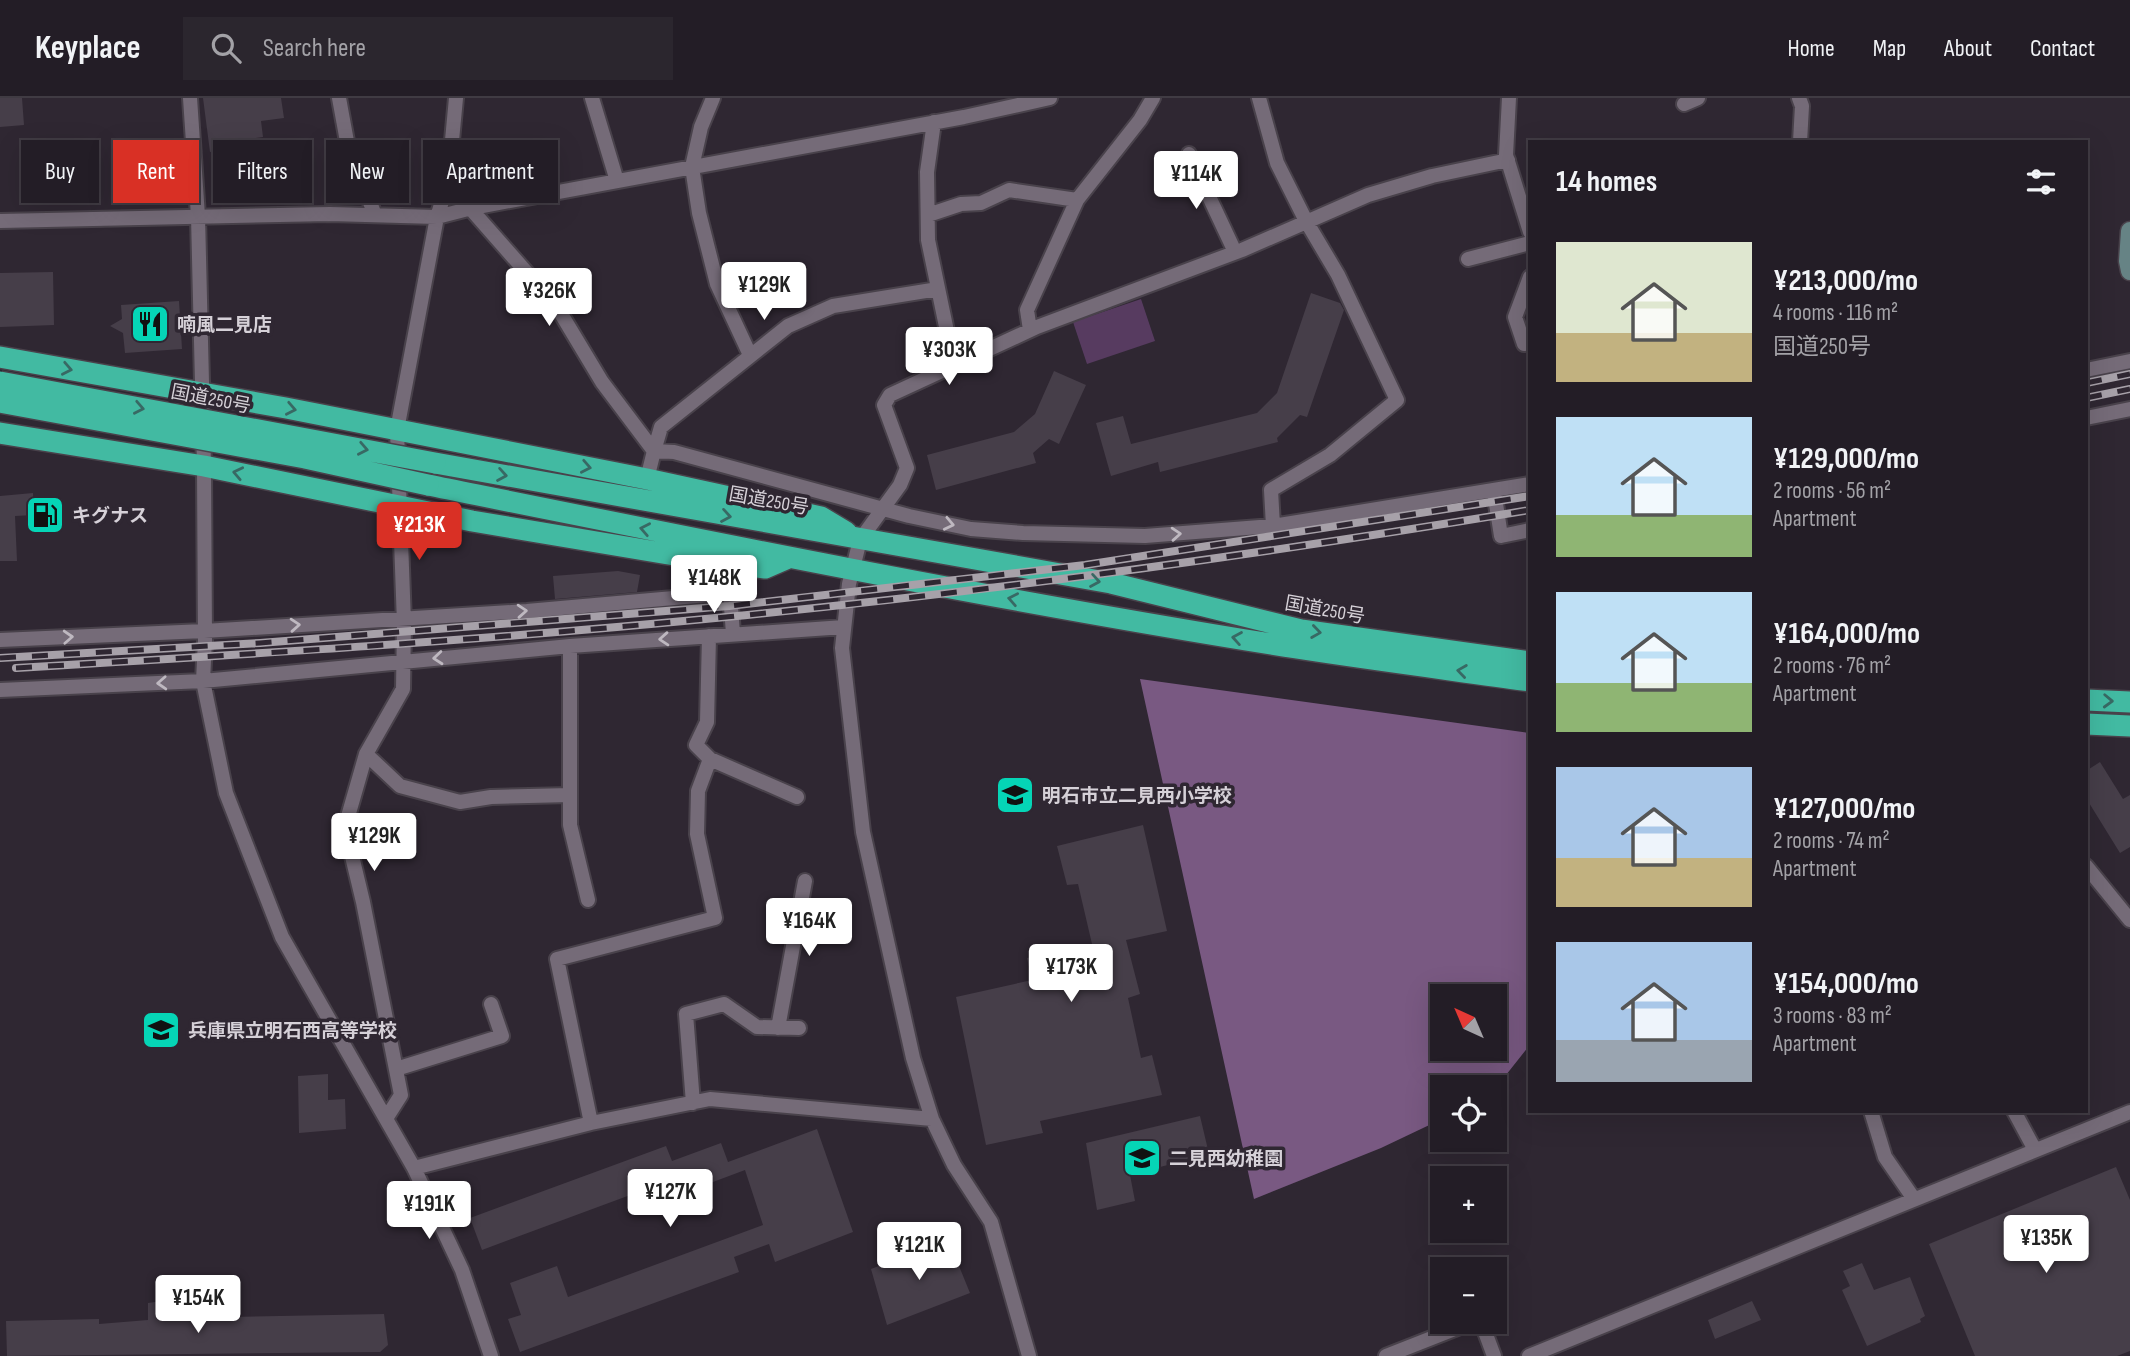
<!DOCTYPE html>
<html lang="en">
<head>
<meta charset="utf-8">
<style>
	body { margin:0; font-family:"Sofia Sans Condensed","Noto Sans JP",sans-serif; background:#2b262e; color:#f1f3f6; height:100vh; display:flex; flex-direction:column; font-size:26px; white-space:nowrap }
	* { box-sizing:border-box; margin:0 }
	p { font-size:23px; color:#a3a2a7 }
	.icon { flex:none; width:38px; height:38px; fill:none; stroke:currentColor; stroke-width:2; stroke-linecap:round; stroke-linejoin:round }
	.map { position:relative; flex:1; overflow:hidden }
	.sheet { position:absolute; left:1528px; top:42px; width:560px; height:973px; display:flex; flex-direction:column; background:#231d26; border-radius:0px; box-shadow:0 7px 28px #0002,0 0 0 2px #403b43 }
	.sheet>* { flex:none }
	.guide { position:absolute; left:21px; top:42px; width:665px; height:63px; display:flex; gap:14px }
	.needle { width:46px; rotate:316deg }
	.tools { position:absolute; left:1430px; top:886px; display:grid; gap:14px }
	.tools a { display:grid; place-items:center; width:77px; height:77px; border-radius:0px; background:#231d26; box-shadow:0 7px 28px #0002,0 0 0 2px #403b43; font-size:35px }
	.price { position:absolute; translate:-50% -60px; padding:0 16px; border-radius:7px; background:#fff; color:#222; font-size:23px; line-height:46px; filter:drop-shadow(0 2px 4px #0008) }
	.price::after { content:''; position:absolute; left:50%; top:42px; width:21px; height:16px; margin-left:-10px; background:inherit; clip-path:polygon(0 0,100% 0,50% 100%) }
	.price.selected { background:#d93025; color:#fff }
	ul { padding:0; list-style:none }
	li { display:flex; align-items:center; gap:21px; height:175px; padding:0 28px }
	li span { display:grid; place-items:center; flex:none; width:196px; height:140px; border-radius:0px; color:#555 }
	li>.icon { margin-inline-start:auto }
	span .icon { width:84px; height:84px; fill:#fffc; stroke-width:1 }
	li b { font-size:30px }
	h2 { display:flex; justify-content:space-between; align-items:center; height:84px; padding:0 28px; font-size:30px }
	.chip { padding:0 24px; border-radius:0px; background:#231d26; box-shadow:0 7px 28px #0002,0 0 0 2px #403b43; font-size:24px; line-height:63px }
	.chip.selected { background:#d93025; color:#fff }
	header { display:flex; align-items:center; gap:42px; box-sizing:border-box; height:98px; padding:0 35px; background:#231d26; border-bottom:2px solid #403b43 }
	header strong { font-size:33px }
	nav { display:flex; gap:38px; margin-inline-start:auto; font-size:24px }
	.search { width:490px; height:63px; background:#2b262e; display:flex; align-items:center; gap:18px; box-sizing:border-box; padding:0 24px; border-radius:0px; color:#a3a2a7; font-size:26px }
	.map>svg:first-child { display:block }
	.green { fill:#573b60 }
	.water { fill:#795982; fill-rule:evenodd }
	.building { fill:#463e49 }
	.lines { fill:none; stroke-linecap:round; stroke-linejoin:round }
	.street-casing { stroke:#49424b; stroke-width:18 }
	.secondary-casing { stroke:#49424b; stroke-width:21 }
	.highway-casing { stroke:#49424b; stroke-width:24 }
	.street { stroke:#756b78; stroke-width:14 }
	.secondary { stroke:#668385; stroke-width:18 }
	.highway { stroke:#42baa2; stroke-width:21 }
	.rail-casing { stroke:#a7a1a9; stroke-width:8 }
	.rail { stroke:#2f2732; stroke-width:5; stroke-dasharray:16; stroke-linecap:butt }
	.highway-bridge-casing { stroke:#49424b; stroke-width:24; stroke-linecap:butt }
	.highway-bridge { stroke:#42baa2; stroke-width:21 }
	.oneway { stroke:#386964 }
	.oneway2 { stroke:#beb8c0 }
	.labels { text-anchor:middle; stroke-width:7; stroke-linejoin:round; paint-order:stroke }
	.poi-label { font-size:19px; font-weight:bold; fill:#d6d1d8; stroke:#2f2732; text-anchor:start }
	.street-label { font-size:19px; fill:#d6d1d8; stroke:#2f2732 }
</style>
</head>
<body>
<header>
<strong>Keyplace</strong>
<div class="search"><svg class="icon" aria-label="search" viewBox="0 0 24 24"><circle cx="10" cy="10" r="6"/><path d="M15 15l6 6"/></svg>Search here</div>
<nav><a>Home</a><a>Map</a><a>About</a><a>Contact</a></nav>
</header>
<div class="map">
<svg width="2130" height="1258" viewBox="0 0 2130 1258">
	<rect width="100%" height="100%" fill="#2f2732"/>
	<!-- green -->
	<path class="green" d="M1141,201L1155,243L1087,266L1073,224Z"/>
	<!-- water -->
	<path class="water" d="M1140,581L1529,635V948L1506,977L1490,989H1442V1021L1381,1050L1254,1101ZM1442,898H1494V950H1442Z"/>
	<!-- building -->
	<path class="building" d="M0,0H22L24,27L0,29Z
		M203,0H281L284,20L261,23L263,39L249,41L250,48L210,54Z
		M255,82L256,97L238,99L236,84Z
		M53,174L54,227L0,229V175Z
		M1311,195L1340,205L1344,212L1307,319L1300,317L1277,340L1278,344L1160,374L1158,364L1111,378L1096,325L1123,318L1131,346L1257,315L1277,295Z
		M179,203L182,251L125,255L123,235L110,228L122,221L121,207Z
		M1054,273L1086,287L1059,346L1049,341L1033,355L1036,365L936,392L927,357L1014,334L1035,316Z
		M33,395L34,417L15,418L17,463H0V398Z
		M618,473L640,477L637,494L555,501L553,478Z
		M2100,664L2123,701L2130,697V749L2120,755L2086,700V673Z
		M1143,727L1167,833L1126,842L1140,896L1128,900L1141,960L1152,957L1162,997L1040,1023L1043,1035L986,1047L956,899L1032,882L1027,860L1092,846L1078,786L1067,787L1057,748Z
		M328,976V1002L345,1001L346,1031L299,1035L298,978Z
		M1200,1018L1209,1056L1130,1077L1135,1103L1097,1112L1086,1045Z
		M817,1031L853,1134L775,1164L769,1146L734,1159L739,1174L520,1254L508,1221L521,1217L510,1185L557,1168L568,1199L763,1127L745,1072L665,1102L660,1086L482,1152L470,1120L666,1048L672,1063L721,1045L728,1064Z
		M2116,1069L2130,1102V1253L2117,1258H1975L1929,1146Z
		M948,1141L970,1195L887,1227L871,1171Z
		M1862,1165L1874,1192L1910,1179L1925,1218L1920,1221L1921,1224L1867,1248L1842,1192L1850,1188L1843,1173Z
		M175,1201L176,1220L384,1216L388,1247L380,1254L7,1258L6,1223L99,1221V1226L148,1222V1205Z
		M1752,1203L1761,1222L1715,1241L1708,1222Z"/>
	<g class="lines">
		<defs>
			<path id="street" d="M190,0L198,118L204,368L205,542L203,583L226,695L282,839L414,1070L462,1172L491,1258
				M339,0L348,49L375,117
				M592,0L617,83
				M713,0L701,29L692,69L699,115L717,186L750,257
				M1259,0L1277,65L1306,123L1338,177L1397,302L1330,357L1271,392L1273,428
				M1509,0L1506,57L1530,134
				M1799,0L1802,8L1800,44
				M1684,6L1698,0
				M934,24L927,74L928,142L954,267
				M1189,56L1235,154
				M448,85L557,209L602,284L654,353L647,381
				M928,117L961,106L981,105L1009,92L1077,102
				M0,123L330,116L437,119L472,110L964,19L1050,0
				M1468,161L1530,145
				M1530,179L1515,219L1524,246L1530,245
				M938,191L833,208L788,228L661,329L654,353L674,354L909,418L971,431L1023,435L1145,438L1273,428L1530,386
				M1030,232L1027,212L1077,102L1140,22L1153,0
				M2086,272L2130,263
				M2086,320L2130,311
				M1494,393L1501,438L1530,432
				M733,536L730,495L735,466
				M709,538L707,624L696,647L710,661L797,699
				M0,542L204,533L527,513L730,495
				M570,548V727L588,802
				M0,592L203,583L570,548L844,529
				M366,656L400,688L460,704L491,699L570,697
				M2086,768L2130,822
				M778,930L805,783
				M396,971L502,938L491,906
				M693,1005L686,916L724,906L757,929L799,930
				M1871,1013L1885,1059L1914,1101
				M2014,1013L2035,1052
				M387,1019L401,997L363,804L345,729L366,656L403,591L404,525L397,332L437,119L448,85L456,0
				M591,1025L557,861L715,820L697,736L698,693L710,661
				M414,1070L591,1025L710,1001L932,1021
				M1481,1223L1494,1258
				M1029,1258L991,1124L954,1067L932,1021L913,960L863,734L842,550L849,486L860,442L900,387L907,370L884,307L890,297L1037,229L1242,152L1368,97L1432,78L1508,62
				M1386,1258L1475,1223
				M1529,1258L2130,1014"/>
			<path id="secondary" d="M2130,133L2128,163L2130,173"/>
			<path id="highway" d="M0,259L286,310L647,381L821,419L846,434
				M0,335L204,368L472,423L692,460L765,470L788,460
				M435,365L1111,485L1301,532L1530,564
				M428,387C716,445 1005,504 1296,550C1373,562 1452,572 1530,583
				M2086,602L2130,604
				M2086,626L2130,628"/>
		</defs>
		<!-- street casing -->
		<use href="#street" class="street-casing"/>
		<!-- secondary casing -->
		<use href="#secondary" class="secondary-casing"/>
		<!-- highway casing -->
		<use href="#highway" class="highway-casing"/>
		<!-- street -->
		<use href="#street" class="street"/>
		<!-- secondary -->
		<use href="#secondary" class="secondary"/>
		<!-- highway -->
		<use href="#highway" class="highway"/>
		<defs>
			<path id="rail" d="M2086,285L2130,276
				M2086,300L2130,291
				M0,560L260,545L729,508L1085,467L1530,398
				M16,570C253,556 490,542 726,519C995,493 1263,456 1530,412"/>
		</defs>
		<!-- rail casing -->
		<use href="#rail" class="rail-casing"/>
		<!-- rail -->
		<use href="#rail" class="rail"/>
		<defs>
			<path id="highway-bridge" d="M0,284L435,365
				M0,304L305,360L428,387"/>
		</defs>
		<!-- highway-bridge casing -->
		<use href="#highway-bridge" class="highway-bridge-casing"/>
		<!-- highway-bridge -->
		<use href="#highway-bridge" class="highway-bridge"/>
	</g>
	<!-- one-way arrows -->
	<defs><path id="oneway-chevron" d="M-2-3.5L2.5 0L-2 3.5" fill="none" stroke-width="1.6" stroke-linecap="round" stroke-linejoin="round" transform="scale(1.75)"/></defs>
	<g class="oneway">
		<use href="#oneway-chevron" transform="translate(67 271) rotate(11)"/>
		<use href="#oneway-chevron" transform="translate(139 310) rotate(11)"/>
		<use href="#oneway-chevron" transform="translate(291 311) rotate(11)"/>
		<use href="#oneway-chevron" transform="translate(363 351) rotate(11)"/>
		<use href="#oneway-chevron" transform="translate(586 369) rotate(11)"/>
		<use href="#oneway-chevron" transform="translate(238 375) rotate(-168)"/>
		<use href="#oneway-chevron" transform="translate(502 377) rotate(10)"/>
		<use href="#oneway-chevron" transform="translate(726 418) rotate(10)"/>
		<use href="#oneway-chevron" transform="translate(645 431) rotate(-169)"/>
		<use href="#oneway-chevron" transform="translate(1095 483) rotate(10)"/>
		<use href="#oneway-chevron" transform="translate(1013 501) rotate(-169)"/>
		<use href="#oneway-chevron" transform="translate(1316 534) rotate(8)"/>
		<use href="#oneway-chevron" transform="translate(1237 540) rotate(-170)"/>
		<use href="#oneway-chevron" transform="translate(1462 573) rotate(-172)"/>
		<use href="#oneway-chevron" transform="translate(2108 603) rotate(2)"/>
	</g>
	<g class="oneway2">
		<use href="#oneway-chevron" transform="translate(949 426) rotate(12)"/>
		<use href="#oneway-chevron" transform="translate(1176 436) rotate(-4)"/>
		<use href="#oneway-chevron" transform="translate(522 513) rotate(-4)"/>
		<use href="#oneway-chevron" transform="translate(295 527) rotate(-4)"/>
		<use href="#oneway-chevron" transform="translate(68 539) rotate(-3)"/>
		<use href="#oneway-chevron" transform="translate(664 541) rotate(176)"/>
		<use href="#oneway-chevron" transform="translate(438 560) rotate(175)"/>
		<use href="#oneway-chevron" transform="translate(162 585) rotate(177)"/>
	</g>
	<!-- icons -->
	<defs>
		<symbol id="restaurant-square" viewBox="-11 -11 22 22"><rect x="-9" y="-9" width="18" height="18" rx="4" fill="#05d5b6" stroke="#2f2732"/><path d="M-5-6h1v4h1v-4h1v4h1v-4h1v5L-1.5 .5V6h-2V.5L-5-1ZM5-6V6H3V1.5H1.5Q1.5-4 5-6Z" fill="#111"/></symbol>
		<symbol id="fuel-square" viewBox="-11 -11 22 22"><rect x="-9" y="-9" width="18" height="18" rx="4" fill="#05d5b6" stroke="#2f2732"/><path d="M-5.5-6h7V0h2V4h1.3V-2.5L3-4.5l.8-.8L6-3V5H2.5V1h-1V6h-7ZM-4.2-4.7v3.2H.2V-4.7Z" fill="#111"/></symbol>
		<symbol id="school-square" viewBox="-11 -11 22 22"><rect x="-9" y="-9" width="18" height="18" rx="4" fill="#05d5b6" stroke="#2f2732"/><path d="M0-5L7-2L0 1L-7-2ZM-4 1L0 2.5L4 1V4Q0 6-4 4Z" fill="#111"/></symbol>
	</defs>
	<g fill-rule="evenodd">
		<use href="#restaurant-square" x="128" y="204" width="44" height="44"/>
		<use href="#fuel-square" x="23" y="395" width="44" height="44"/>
		<use href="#school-square" x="993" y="675" width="44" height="44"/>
		<use href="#school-square" x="139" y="910" width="44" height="44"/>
		<use href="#school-square" x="1120" y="1038" width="44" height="44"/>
	</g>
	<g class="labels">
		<!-- poi labels -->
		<g class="poi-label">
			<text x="177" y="233">喃風二見店</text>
			<text x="72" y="424">キグナス</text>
			<text x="1042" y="704">明石市立二見西小学校</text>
			<text x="188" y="939">兵庫県立明石西高等学校</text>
			<text x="1169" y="1067">二見西幼稚園</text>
		</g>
		<!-- street labels -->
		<g class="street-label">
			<text transform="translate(211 300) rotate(11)" y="7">国道250号</text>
			<text transform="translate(769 402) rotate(10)" y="7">国道250号</text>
			<text transform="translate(1325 511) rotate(10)" y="7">国道250号</text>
		</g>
	</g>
</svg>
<div class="tools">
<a><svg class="needle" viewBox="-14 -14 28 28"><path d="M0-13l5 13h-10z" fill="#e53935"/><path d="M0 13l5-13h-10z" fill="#a3a2a7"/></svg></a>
<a><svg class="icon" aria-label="locate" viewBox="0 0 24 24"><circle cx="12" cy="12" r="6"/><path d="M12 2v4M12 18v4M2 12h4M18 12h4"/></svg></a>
<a>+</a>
<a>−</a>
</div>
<b class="price" style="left:1196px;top:113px">¥114K</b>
<b class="price" style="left:764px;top:224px">¥129K</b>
<b class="price" style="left:549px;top:230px">¥326K</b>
<b class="price" style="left:949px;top:289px">¥303K</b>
<b class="price selected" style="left:419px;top:464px">¥213K</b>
<b class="price" style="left:714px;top:517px">¥148K</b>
<b class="price" style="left:374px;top:775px">¥129K</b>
<b class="price" style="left:809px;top:860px">¥164K</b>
<b class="price" style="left:1071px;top:906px">¥173K</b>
<b class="price" style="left:670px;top:1131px">¥127K</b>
<b class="price" style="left:429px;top:1143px">¥191K</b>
<b class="price" style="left:2046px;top:1177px">¥135K</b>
<b class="price" style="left:919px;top:1184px">¥121K</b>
<b class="price" style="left:198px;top:1237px">¥154K</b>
<div class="guide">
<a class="chip">Buy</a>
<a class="chip selected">Rent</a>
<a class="chip">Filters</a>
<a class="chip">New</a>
<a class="chip">Apartment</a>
</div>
<section class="sheet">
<h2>14 homes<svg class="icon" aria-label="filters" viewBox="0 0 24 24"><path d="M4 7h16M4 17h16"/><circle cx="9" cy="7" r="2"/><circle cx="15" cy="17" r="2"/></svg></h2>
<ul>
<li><span style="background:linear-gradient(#dfe7d0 65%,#c2b280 0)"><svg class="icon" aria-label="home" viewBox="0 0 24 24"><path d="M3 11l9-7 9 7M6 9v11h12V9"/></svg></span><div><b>¥213,000/mo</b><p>4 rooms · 116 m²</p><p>国道250号</p></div></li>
<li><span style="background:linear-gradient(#bfe0f5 70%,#8fb573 0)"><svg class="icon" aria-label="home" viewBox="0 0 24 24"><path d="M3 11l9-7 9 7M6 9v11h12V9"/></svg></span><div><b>¥129,000/mo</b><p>2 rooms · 56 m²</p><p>Apartment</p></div></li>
<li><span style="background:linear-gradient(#bfe0f5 65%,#8fb573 0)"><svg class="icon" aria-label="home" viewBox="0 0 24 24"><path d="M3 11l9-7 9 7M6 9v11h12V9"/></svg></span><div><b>¥164,000/mo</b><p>2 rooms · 76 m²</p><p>Apartment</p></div></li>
<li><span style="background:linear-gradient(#a9c7e8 65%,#c2b280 0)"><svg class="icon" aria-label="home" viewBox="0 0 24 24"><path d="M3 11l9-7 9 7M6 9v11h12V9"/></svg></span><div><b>¥127,000/mo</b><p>2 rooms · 74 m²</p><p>Apartment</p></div></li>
<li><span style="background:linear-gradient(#a9c7e8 70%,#9aa5b1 0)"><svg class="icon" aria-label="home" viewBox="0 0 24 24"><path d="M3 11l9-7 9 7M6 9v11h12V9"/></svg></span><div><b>¥154,000/mo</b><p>3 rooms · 83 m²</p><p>Apartment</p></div></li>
</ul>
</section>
</div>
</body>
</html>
